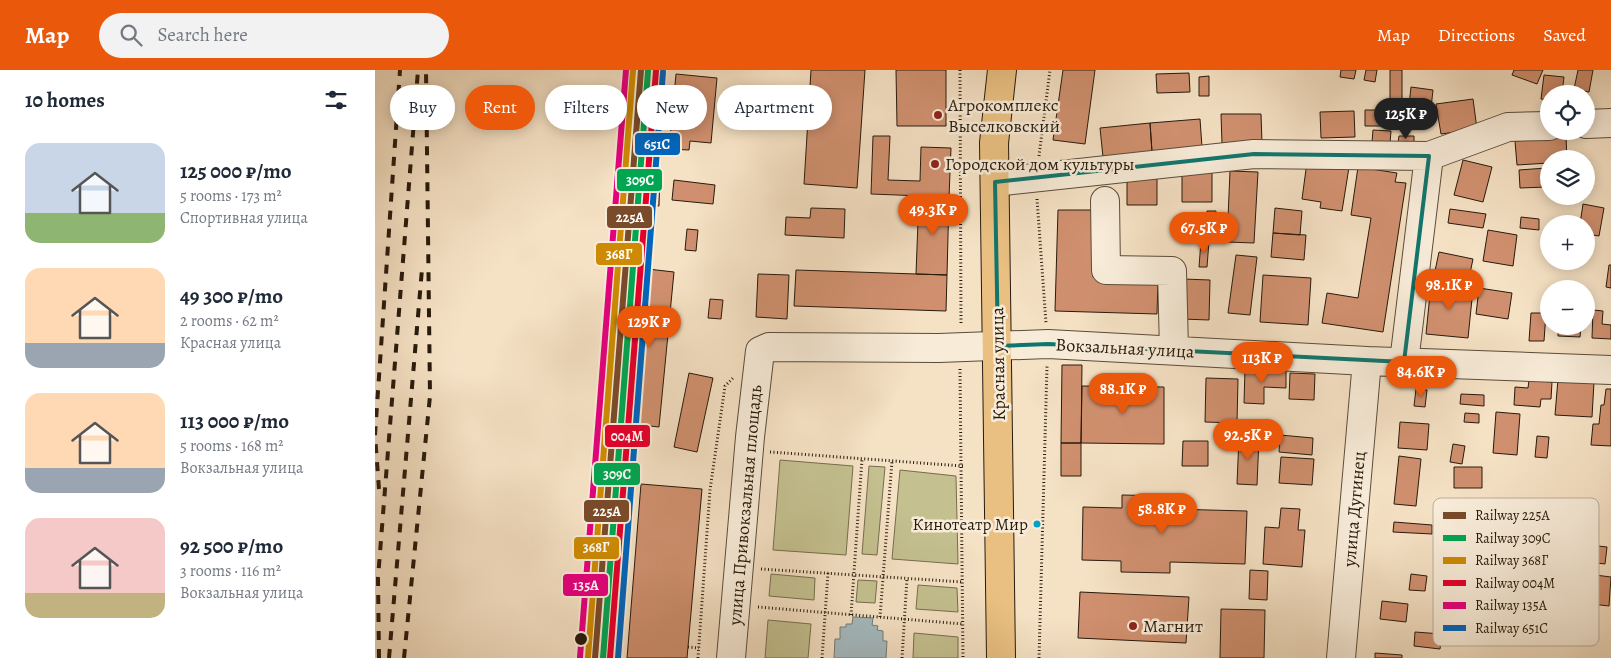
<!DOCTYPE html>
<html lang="en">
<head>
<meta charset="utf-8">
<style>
	body { margin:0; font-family:Alegreya,serif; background:#f2f2f3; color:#1f2937; height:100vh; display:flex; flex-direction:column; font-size:19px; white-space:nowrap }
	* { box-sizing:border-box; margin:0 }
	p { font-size:16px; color:#747a83 }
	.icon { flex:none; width:28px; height:28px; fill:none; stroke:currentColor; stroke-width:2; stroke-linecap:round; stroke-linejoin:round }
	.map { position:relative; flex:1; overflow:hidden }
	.details { display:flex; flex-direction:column; background:#fff; width:375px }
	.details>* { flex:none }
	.banner { position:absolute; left:15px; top:15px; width:475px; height:45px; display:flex; gap:10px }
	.controls { position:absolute; left:1165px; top:15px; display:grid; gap:10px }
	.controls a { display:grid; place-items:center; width:55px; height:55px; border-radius:50%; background:#fff; box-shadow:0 2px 12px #0003; font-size:25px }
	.price { position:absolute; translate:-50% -42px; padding:0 11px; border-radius:18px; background:#ea580c; color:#fff; font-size:16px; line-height:32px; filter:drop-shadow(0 1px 2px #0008) }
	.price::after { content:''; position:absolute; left:50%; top:30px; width:15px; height:11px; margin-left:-8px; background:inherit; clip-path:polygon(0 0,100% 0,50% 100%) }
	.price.current { background:#222; color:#fff }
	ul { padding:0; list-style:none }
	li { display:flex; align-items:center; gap:15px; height:125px; padding:0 25px }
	li span { display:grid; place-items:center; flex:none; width:140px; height:100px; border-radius:15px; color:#555 }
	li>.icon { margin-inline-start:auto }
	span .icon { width:60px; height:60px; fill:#fffc; stroke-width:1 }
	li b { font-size:21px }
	h2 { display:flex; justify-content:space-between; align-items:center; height:60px; padding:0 25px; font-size:21px }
	.tag { padding:0 18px; border-radius:22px; background:#fff; box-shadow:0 2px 12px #0003; font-size:18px; line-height:45px }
	.tag.current { background:#ea580c; color:#fff }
	header { display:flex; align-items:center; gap:30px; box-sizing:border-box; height:70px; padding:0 25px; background:#ea580c; color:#fff }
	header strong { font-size:24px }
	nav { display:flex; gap:28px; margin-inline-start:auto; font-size:18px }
	.search { width:350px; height:45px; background:#f2f2f3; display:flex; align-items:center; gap:12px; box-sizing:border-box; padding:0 18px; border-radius:28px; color:#747a83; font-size:19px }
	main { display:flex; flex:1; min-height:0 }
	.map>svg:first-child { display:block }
	.green { fill:#c4c08f; stroke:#766d4e }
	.water { fill:#a3bac0; stroke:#717a78 }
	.building { fill:#d0906f; stroke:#271a0c }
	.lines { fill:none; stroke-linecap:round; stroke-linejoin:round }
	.minor-casing { stroke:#5a4c3a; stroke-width:30 }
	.major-casing { stroke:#271a0c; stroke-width:30 }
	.path { stroke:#271a0c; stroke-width:3; stroke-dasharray:1 2.5; stroke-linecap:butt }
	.minor { stroke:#f8ecd9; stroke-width:28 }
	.major { stroke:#eac082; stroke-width:28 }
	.rail { stroke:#271a0c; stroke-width:4; stroke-dasharray:9 9; stroke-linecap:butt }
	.rail-1-casing { stroke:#f8ecd9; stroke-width:10 }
	.rail-2-casing { stroke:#f8ecd9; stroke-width:10 }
	.rail-3-casing { stroke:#f8ecd9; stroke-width:10 }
	.rail-4-casing { stroke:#f8ecd9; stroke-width:10 }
	.rail-5-casing { stroke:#f8ecd9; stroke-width:10 }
	.rail-6-casing { stroke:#f8ecd9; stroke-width:10 }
	.rail-1 { stroke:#7a4b2a; stroke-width:6 }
	.rail-2 { stroke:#00a651; stroke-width:6 }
	.rail-3 { stroke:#cd8a02; stroke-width:6 }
	.rail-4 { stroke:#e4002b; stroke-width:6 }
	.rail-5 { stroke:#e5007d; stroke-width:6 }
	.rail-6 { stroke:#0065bd; stroke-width:6 }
	.marked { fill:none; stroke:#0f766e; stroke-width:4; stroke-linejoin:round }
	.poi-dot { fill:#8f2418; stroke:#f8ecd9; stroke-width:2 }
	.bus-dot { fill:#02a2c4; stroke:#f8ecd9; stroke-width:2 }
	.stop-dot { fill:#271a0c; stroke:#f8ecd9; stroke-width:2 }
	.labels { text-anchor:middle; stroke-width:5; stroke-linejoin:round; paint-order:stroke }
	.bus-label { font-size:17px; fill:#271a0c; stroke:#f8ecd9; text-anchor:end }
	.poi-label { font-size:18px; fill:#271a0c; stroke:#f8ecd9; text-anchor:start }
	.street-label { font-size:18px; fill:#271a0c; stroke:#f8ecd9 }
	.key { fill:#f8ecd9; stroke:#b9ad9c; stroke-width:1 }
	.key-label { font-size:14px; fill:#271a0c }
	.line-badge { stroke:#f8ecd9; stroke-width:2 }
	.badge-label { font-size:14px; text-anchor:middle; font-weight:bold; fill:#fff }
</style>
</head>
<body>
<header>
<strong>Map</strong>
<div class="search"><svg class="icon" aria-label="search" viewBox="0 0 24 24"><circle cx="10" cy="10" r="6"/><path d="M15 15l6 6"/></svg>Search here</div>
<nav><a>Map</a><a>Directions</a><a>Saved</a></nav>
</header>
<main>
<section class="details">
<h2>10 homes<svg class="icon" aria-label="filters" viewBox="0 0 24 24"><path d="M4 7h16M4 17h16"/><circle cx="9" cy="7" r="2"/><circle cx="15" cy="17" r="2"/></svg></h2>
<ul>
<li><span style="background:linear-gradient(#c9d6e8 70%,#8fb573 0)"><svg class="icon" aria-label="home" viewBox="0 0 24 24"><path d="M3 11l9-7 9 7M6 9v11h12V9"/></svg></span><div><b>125 000 ₽/mo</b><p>5 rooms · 173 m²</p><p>Спортивная улица</p></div></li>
<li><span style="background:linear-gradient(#ffd9b3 75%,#9aa5b1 0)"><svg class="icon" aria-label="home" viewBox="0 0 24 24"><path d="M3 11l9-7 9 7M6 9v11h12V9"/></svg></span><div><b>49 300 ₽/mo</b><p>2 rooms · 62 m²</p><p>Красная улица</p></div></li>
<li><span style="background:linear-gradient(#ffd9b3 75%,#9aa5b1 0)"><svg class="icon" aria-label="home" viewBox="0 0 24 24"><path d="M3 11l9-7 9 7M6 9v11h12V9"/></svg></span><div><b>113 000 ₽/mo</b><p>5 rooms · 168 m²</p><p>Вокзальная улица</p></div></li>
<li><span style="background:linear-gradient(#f6c9c9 75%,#c2b280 0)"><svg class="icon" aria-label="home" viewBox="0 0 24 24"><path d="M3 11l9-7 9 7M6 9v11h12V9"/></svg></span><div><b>92 500 ₽/mo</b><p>3 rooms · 116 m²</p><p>Вокзальная улица</p></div></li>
</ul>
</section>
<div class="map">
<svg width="1236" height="588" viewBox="0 0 1236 588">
	<rect width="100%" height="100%" fill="#f5e1c4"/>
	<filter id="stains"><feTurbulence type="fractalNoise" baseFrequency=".004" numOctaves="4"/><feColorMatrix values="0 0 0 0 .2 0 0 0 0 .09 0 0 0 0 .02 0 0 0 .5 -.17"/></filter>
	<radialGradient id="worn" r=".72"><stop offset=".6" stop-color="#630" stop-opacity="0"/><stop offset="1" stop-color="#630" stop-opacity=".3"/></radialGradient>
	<!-- green -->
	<path class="green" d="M405,390L478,396L471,485L398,480Z
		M494,396L510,397L502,485L487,484Z
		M525,400L581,406L583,494L517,489Z
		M396,504L440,508L439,530L394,526Z
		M483,510L502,511L500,533L481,532Z
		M543,515L582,518L583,542L541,539Z
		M393,550L436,554L433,588H390Z
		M539,563L583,567V588H538Z"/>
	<!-- water -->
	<path class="water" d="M478,547L498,548L497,555L503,556L502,560L508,561V571H512L511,588H459L460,569H465V557H471V554H477Z"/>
	<!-- building -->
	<path class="building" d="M436,0H490L482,118L429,114Z
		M521,0H571V56H522Z
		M688,0H720L710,74L678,70Z
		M966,0H981L979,9L965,7Z
		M991,0H1002L1000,12L989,10Z
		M1015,0H1027V33H1015Z
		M1139,0H1168L1162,14L1137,5Z
		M1203,0H1218L1214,22L1199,19Z
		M814,3L815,22L782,23L781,4Z
		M301,4L342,8L336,73L315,71L314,80L294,79Z
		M1169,5L1189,7L1187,24H1174V30L1166,29Z
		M834,6V26H824V7Z
		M1036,17L1058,20L1056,38L1034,35Z
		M1098,29L1102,59L1066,64L1061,34Z
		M990,40H1025V56H990Z
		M979,41L980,67L946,68L945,42Z
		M846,44H886L887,73L847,74Z
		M1037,46L1055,48L1054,55L1036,53Z
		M825,49L827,77L777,82L775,53Z
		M775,53L777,82L728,87L725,58Z
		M998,60L1016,61L1015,73L997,72Z
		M498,66H515L513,110L545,111L546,77L576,78L574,127L496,124Z
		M1024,66H1039V73H1023Z
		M1191,67L1192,89H1174V93L1142,95L1140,71Z
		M1088,90L1117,97L1108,132L1079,125Z
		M975,91L967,141L945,138L946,132L927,129L932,92Z
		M983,97L1022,103L1020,112L1031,113L1008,262L947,253L952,223L983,228L996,148L976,145Z
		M276,98H285L284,136H274Z
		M1171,98L1172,117L1145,118L1144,100Z
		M807,101H837V132H807Z
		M855,101L883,102L879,173L852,172Z
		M752,105H782V135H752Z
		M299,110L340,115L338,134L297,130Z
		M544,126L574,127L572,205L541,204Z
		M1208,134L1229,138L1224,166L1211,164V154H1205Z
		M436,138L470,139L469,168L410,165L411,147L435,148Z
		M900,138L927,141L925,165L898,163Z
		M1075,139L1111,144L1108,158L1073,153Z
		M683,140H719L718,207L783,209L782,244L680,241Z
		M832,141H841L840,164H832Z
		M1146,147L1164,149V160L1145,158Z
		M806,153L823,154L822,166L805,165Z
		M312,159L323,160L321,181L310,180Z
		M1113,160L1142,165L1138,196L1108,191Z
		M898,163L931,165L929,190L896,187Z
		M826,171H834L832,197H824Z
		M1064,182L1098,189L1094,208L1060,201Z
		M861,185L882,187L875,245L853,243Z
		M1234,195H1236V218L1231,217Z
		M264,198L299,202L284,357L248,353Z
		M421,200L572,205L571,241L419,236Z
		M383,204L414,205L412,249L381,247Z
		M888,205L936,208L933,255L885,252Z
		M808,209L835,210L834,250L807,249Z
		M1056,214L1098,219L1093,268L1051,264Z
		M1104,218L1137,223L1133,249L1101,244Z
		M335,229L348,230L346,249L333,248Z
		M1218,240L1228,241L1227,254L1236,255V269L1217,268Z
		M1156,243H1171L1169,271H1154Z
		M1183,256H1206L1205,267L1183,266Z
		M687,295H707L706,373H686Z
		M870,299L911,300V318L889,317V334L869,333Z
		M314,303L338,308L322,382L299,377Z
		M915,303L940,304L939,330L914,329Z
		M831,308L863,309L862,353L830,352Z
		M1183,309L1219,312L1217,347L1180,345Z
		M1154,310L1177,312L1176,329H1166L1165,337L1139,335L1140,317L1153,318Z
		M707,316L789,317V374L706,373Z
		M1041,319L1052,320L1050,337L1039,336Z
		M1231,319H1236V376L1216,375L1218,354H1224L1226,335H1229Z
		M1086,324L1109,325V336L1085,334Z
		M1121,342L1145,344L1142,385L1118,383Z
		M1090,343L1104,344V353L1089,352Z
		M1025,352L1054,354L1052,380L1023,378Z
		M905,365L938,368L937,385L904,382Z
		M1162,366L1174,367L1172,388L1160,387Z
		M864,367L884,368L882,415L862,414Z
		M808,371H833V396H807Z
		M686,373H706V406H686Z
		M1078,374L1090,376L1087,394L1075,392Z
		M1024,386L1046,389L1041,436L1019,434Z
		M906,387L939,389L937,415L904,413Z
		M1079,397H1107V418H1079Z
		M266,414L327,419L312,588H252Z
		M747,425L796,426V439L872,441L870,494L795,492V503L746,502V491L707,490L708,437L747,438Z
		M906,438L925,439L923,460H930L927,497L888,494L890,457L904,458Z
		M1019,452L1057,455V464L1018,462Z
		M1215,475L1232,477L1230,494L1213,492Z
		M875,500L893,501L892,530L874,529Z
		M1036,504L1052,506L1050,521L1034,520Z
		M1212,504L1236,507L1234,536L1208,533Z
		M705,522L814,527L811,573L703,568Z
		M1007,531L1033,534L1031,552L1005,549Z
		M846,539L890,540L889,588H845Z
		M1040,562L1067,564L1065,579L1039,576Z
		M1000,583L1027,585V588H1000Z"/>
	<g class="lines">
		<defs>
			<path id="minor" d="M1211,54L1236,53
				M620,112L879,84L1054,86L1133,57L1174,56
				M730,131L731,200L797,201L799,280
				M1029,292L1054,86
				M356,588L375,367L385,281L394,277L564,278L673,274L992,291L1236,300
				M966,588L992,291"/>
			<path id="major" d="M626,588L619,73L627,0"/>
		</defs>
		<!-- minor casing -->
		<use href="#minor" class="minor-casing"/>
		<!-- major casing -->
		<use href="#major" class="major-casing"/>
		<!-- path -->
		<path class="path" d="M585,0L586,255
			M664,86L675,0
			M662,129L671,253
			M585,299L588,588
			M395,382L588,396
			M386,499L588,512
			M383,537L588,554
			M476,545L487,389
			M505,547L517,391
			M313,577L324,578
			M323,588L335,420L350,316L358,308
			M447,588L453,503
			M527,588L532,508
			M664,588L672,296"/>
		<!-- minor -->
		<use href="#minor" class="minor"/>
		<!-- major -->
		<use href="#major" class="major"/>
		<!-- rail -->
		<path class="rail" d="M4,419L0,365L25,0
			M4,588L3,508L43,0
			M14,588L47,199
			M29,588L55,326L51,0"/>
		<defs>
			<path id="rail-1" d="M220,588L266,0"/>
			<path id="rail-2" d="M228,588L273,1"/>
			<path id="rail-3" d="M213,587L258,0"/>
			<path id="rail-4" d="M235,588L281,1"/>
			<path id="rail-5" d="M205,587L251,0"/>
			<path id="rail-6" d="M243,588L288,2"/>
		</defs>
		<!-- rail-1 casing -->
		<use href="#rail-1" class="rail-1-casing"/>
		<!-- rail-2 casing -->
		<use href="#rail-2" class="rail-2-casing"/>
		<!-- rail-3 casing -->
		<use href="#rail-3" class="rail-3-casing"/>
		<!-- rail-4 casing -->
		<use href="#rail-4" class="rail-4-casing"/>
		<!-- rail-5 casing -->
		<use href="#rail-5" class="rail-5-casing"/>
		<!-- rail-6 casing -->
		<use href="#rail-6" class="rail-6-casing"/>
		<!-- rail-1 -->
		<use href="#rail-1" class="rail-1"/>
		<!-- rail-2 -->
		<use href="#rail-2" class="rail-2"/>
		<!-- rail-3 -->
		<use href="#rail-3" class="rail-3"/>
		<!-- rail-4 -->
		<use href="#rail-4" class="rail-4"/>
		<!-- rail-5 -->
		<use href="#rail-5" class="rail-5"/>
		<!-- rail-6 -->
		<use href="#rail-6" class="rail-6"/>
	</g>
	<!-- marked area -->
	<path class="marked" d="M879,84L1054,86L1029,292L673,274L623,276L620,112Z"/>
	<!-- markers -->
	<g class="poi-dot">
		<circle cx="563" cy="45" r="5"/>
		<circle cx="560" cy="94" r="5"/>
		<circle cx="758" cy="556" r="5"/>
	</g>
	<circle class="bus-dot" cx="662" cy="454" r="4.5"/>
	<circle class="stop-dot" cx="206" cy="569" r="7"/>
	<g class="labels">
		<!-- bus labels -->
		<g class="bus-label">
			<text x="653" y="460">Кинотеатр Мир</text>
		</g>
		<!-- poi labels -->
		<g class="poi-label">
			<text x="573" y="41">Агрокомплекс<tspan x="573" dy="21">Выселковский</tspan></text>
			<text x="570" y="100">Городской дом культуры</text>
			<text x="768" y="562">Магнит</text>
		</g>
		<!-- street labels -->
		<g class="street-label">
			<text transform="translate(750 278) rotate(3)" y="6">Вокзальная улица</text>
			<text transform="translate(623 294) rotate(-91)" y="6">Красная улица</text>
			<text transform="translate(370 435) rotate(-85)" y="6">улица Привокзальная площадь</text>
			<text transform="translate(979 439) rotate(-85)" y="6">улица Дугинец</text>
		</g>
	</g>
	<!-- legend -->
	<rect x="1058" y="428" width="166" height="148" rx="8" class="key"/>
	<rect x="1068" y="442" width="23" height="7" fill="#7a4b2a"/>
	<rect x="1068" y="465" width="23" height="6" fill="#00a651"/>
	<rect x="1068" y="487" width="23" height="7" fill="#cd8a02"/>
	<rect x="1068" y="510" width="23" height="6" fill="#e4002b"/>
	<rect x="1068" y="532" width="23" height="7" fill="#e5007d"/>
	<rect x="1068" y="555" width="23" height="6" fill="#0065bd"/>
	<g class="key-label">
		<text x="1100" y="450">Railway 225А</text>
		<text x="1100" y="473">Railway 309С</text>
		<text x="1100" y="495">Railway 368Г</text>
		<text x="1100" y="518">Railway 004М</text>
		<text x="1100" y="540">Railway 135А</text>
		<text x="1100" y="563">Railway 651С</text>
	</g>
	<g class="line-badge">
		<rect x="259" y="62" width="47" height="24" rx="5" fill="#0065bd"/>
		<rect x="241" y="98" width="47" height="24" rx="5" fill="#00a651"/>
		<rect x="231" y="135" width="47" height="24" rx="5" fill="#7a4b2a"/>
		<rect x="220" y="172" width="48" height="24" rx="5" fill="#cd8a02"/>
		<rect x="229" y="354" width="47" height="24" rx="5" fill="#e4002b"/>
		<rect x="218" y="392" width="48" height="24" rx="5" fill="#00a651"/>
		<rect x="208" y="429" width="47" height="24" rx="5" fill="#7a4b2a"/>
		<rect x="198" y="466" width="47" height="24" rx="5" fill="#cd8a02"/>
		<rect x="187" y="503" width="47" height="24" rx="5" fill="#e5007d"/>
	</g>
	<g class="badge-label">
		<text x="282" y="79">651С</text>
		<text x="265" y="115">309С</text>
		<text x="255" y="152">225А</text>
		<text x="244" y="189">368Г</text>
		<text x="252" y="371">004М</text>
		<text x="242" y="409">309С</text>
		<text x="232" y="446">225А</text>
		<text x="221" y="482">368Г</text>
		<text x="211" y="520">135А</text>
	</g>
	<rect width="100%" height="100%" filter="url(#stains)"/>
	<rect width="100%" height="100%" fill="url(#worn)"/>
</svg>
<div class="controls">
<a><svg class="icon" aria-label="locate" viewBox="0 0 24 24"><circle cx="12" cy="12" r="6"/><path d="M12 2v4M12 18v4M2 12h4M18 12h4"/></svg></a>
<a><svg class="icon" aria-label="layers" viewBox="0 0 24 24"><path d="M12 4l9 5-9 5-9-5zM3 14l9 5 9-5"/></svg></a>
<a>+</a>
<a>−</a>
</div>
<b class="price current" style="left:1031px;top:70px">125K ₽</b>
<b class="price" style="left:558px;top:166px">49.3K ₽</b>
<b class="price" style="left:829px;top:184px">67.5K ₽</b>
<b class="price" style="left:1074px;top:241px">98.1K ₽</b>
<b class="price" style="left:274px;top:278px">129K ₽</b>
<b class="price" style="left:887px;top:314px">113K ₽</b>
<b class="price" style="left:1046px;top:328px">84.6K ₽</b>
<b class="price" style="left:748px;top:345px">88.1K ₽</b>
<b class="price" style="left:873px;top:391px">92.5K ₽</b>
<b class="price" style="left:787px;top:465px">58.8K ₽</b>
<div class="banner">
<a class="tag">Buy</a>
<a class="tag current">Rent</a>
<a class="tag">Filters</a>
<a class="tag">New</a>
<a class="tag">Apartment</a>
</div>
</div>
</main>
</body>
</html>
